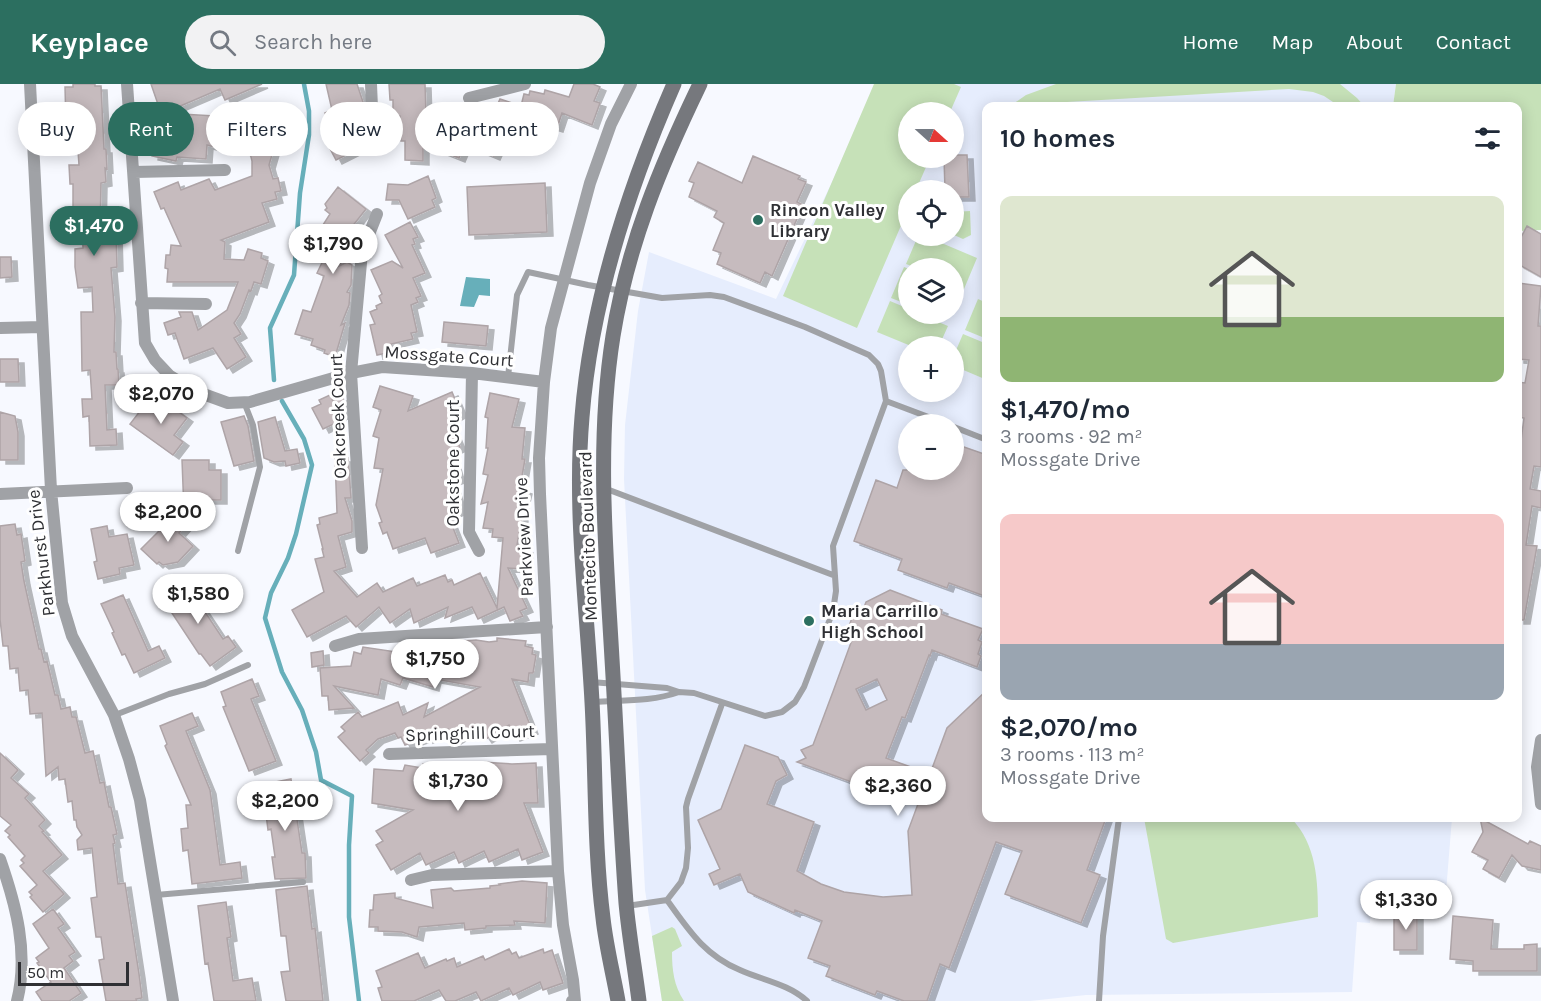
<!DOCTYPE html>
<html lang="en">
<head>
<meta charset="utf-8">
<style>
	body { margin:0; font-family:Karla,sans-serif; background:#f2f2f3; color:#1f2937; height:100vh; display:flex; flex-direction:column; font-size:22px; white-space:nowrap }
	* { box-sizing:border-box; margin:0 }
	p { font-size:20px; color:#747a83 }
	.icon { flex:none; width:33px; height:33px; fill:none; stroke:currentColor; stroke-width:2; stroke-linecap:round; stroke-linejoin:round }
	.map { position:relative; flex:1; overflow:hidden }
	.side { position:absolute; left:982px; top:18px; width:540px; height:720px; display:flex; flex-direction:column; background:#fff; border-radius:12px; box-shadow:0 3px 15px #0003 }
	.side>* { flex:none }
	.top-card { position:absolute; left:18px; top:18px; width:570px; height:54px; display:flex; gap:12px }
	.needle { width:39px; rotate:111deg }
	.tools { position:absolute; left:898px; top:18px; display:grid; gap:12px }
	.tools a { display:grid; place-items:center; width:66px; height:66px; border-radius:50%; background:#fff; box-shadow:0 3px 15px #0003; font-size:30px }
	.scale { position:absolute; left:18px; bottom:15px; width:111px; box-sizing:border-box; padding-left:6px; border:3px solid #2f3034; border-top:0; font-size:16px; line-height:21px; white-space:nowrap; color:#2f3034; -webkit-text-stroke:4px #fff; paint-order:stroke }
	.price { position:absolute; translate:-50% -51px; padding:0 14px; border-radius:21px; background:#fff; color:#222; font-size:20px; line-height:39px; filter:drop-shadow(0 2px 3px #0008) }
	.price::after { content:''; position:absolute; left:50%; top:36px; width:18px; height:14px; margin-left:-9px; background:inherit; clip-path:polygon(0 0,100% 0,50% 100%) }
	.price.selected { background:#2c6f60; color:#fff }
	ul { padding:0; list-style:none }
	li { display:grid; align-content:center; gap:12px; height:318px; padding:0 18px }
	li span { display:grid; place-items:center; height:186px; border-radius:12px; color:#555 }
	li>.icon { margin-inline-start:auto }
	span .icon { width:108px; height:108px; fill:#fffc; stroke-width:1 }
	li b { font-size:26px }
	h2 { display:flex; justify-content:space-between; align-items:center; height:72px; padding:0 18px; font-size:26px }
	.pill { padding:0 21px; border-radius:27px; background:#fff; box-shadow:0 3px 15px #0003; font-size:21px; line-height:54px }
	.pill.selected { background:#2c6f60; color:#fff }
	header { display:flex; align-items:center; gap:36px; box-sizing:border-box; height:84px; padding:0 30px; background:#2c6f60; color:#fff }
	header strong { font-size:28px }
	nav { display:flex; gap:33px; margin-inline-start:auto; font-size:21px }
	.search { width:420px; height:54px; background:#f2f2f3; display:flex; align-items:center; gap:15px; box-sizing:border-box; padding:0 21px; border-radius:33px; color:#747a83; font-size:22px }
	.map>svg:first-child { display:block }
	.built { fill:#e6edfd; fill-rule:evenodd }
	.green { fill:#c6e1b8 }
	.water { fill:#67afba }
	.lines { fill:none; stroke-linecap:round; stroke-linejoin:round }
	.stream { stroke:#67afba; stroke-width:4.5 }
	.building { fill:#c6bbbe; stroke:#aea4a7; stroke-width:1.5; fill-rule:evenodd; filter:url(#shadow) }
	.lane { stroke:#a0a2a6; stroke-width:6 }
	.street { stroke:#a0a2a6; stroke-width:12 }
	.secondary { stroke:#76787d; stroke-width:15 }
	.poi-dot { fill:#2c6f60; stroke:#fff; stroke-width:2 }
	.labels { text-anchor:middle; stroke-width:6; stroke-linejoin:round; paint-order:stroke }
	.poi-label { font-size:18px; font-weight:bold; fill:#2f3034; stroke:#fff; text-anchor:start }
	.street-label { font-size:18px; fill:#2f3034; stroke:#fff }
</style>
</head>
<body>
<header>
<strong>Keyplace</strong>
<div class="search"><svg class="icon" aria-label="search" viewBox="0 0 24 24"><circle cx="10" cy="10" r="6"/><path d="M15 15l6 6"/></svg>Search here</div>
<nav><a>Home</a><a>Map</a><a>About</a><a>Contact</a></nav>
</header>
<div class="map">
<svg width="1541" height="917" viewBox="0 0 1541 917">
	<defs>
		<filter id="shadow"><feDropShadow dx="6" dy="4" stdDeviation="0" flood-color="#0004"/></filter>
	</defs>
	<rect width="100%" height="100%" fill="#f7f9ff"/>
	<!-- built -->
	<path class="built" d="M875,0H1396L1393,22H987V734H1452L1446,808L1412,805L1413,820H1371L1370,839L1357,838L1352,908L1086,911L1030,917H662L645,806L624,395L625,341L638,227L649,168L776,215L833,96ZM909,28H954V74H909ZM909,106H954V152H909ZM909,184H954V230H909ZM909,262H954V308H909ZM909,340H954V386H909Z"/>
	<!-- green -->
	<path class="green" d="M874,0H954L961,3L950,28H909V74H930L916,106H909V123L857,244L783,212Z
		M1056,0H1340L1357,14L1364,22H1339L1324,12L1313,8L1289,5L1067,18L1045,22H1010L1026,11Z
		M1396,0H1541V146L1518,147V22H1393Z
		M987,59V116L982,85Z
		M970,127L971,151L963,155L954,151V128Z
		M918,152H925L977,174L964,205L954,201V184H917L906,180Z
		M904,183L909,185V221L891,214Z
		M978,215L987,219V255L965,246Z
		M890,217L909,225V230H919L948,242L939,262H911L877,248Z
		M963,250L987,260V296L954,282V271Z
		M1144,734H1291C1317,761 1318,797 1318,833L1173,859L1166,855Z
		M672,843L675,845L682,862L672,868C672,886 674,902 684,917H662L652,852Z"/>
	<!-- water -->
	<path class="water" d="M466,193L490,195V212L479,211L474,223L460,222Z"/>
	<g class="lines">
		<!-- stream -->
		<path class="stream" d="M274,296L270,244L294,191L300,109L309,51V27L304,0
			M282,317L304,355L312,381L296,450L288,474L271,509L265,534L282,588L302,626L316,668L321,696L352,712L349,761V833L359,917"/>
	</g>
	<!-- building -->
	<path class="building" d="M73,0H95V2H101L104,65H106L107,85L105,84L106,98L101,99L100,147H116L117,183L111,184L115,233L114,268H116L117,285H118L119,301H105L107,346L116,345L117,361L90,362L89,332L83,333L82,315H92L90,286L82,287L81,228H93L92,203L78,204L75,183V165L83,164L82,140H73V100H70L69,81H79L78,67H83L82,40L66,41L65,3H73Z
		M151,0H262L225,16L220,5L164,29L232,33L229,26L281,40L269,81L273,95L278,94L281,107L275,108L277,115L262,119L269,138L221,156L225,158L224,175L244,176L248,165L262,169L261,174L268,177L261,200L254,198L251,207L249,206L240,230L234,239L241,250L234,254L246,273L227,285L213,264L184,275L175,249L168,251L164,239L181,233L179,228H192L198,246L227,226L238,198H167L168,185L165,184L166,171H170L171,161L181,162L164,124L161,125L154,108L178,98L181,106L209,95L215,106L252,92V77L250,69L231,64L230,67L207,61L206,75L177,73L176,77L152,72L161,29Z
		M326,0H357L364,21V31L346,37L360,64L336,76L326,57L333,53L325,29L332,26Z
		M389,0H425L427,61L423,59V77L405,76V57H401L400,32L393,33V16H390Z
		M574,0H593L600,3L594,17L600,19L592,41L562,29L557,44L531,36L527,57L506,52L503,60L500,59L494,72L465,60L459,74L439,66L453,31L458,33L460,29L467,32L469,27L491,35L500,15L521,22L524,10L529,11L530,7L544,10L545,6L569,13Z
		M954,71H967L969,113H954V106H945L944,74H954Z
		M753,72L800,92L798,95L806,98L797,118L803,121L772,192L765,188L760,199L717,180L721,169L713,166L724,139L714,133L717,127L689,113L694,99L689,97L698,78L742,99Z
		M428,92L436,114L432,116L435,123L408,135L399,116H386L388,100L408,101Z
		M545,99L547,148L469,151L467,103Z
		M338,103L366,125L347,149L357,155L339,182L347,178L352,181L351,201L347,208L350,209L349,221L341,241L345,239L335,273L324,269L325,266L311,261L313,255L295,250L303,226L311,228L324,192L317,189L328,166L314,155L330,130L325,126L327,124L325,120Z
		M410,138L418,153L413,155L415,160L412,161L425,189L413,194L421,212L416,214L418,218L411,221L417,248L411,249L413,255L391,260L392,268L377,271L370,241L375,240L370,228L377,225L376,222L382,219L379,212L382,210L371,186L392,177L403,184L385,151Z
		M1527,142L1541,150V193L1518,180V159Z
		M0,173H11L12,193L0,194Z
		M1518,199L1541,202L1538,242H1541V383L1534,382L1530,405L1541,407V424L1532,422L1526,461L1537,462L1524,536H1518V364H1520L1524,334L1518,333V298L1525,299L1529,276L1518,275Z
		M444,238L488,242L486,262L442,258Z
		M0,275H18L19,298H0Z
		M380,302L413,312L408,327L452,308L461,329L449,336L460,363L451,367L459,395L452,397L461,426L448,431L459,459L431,469L425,454L393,465L387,448L383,450L379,439L382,438L376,421L383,385L374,384L379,354L373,352L381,326L373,323Z
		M490,309L519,315L512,343L525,344L522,375H525L520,404L526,406L520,432L522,433L517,461H520V464L527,465L525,485L508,484L527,524L520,527L523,532L510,537L504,523L478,535L472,523L445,534L448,523L414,539L410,525L390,539L379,523L356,543L346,532L307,553L292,526L324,508L315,475L324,473L322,465H323L317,441L320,440L319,434L337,429L335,374H348L351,414H345L352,437V448L338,452L346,483L334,487L357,513L377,499L383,508L413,494L417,502L445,491L448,498L452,496L454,501L480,489L497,524L503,454L492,453L493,445L483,444L488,418L481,420L488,391L483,390L488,364H486L488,334L485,333Z
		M330,311L333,317L343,312L345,329L336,334L338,338L323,345L312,324L321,320L319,316Z
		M161,315L187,334L174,351L183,358L173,371L130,340L147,318L154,324Z
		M0,328L15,332L18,348V376H0Z
		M244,332L248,342L254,377L234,382L221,338Z
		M275,333L285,367L297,365L300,379L286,382L285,377L274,378L264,374L258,338Z
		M954,363H964L987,371V513L949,499L947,504L898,486L902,475L854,457L876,396L897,404L903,386H954Z
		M182,376H209V386H221V416H201L200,428H184Z
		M176,430L187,440L179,449L193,462L178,478L163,481L159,478L157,480L141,465Z
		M15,440L17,451L21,450L25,477L21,478L24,497L39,565H41L44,578L47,577L55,611H58L61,625L70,623L72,633H76L85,669L93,667L100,699L104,698L109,723H111L117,750L113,751L115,759L113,760L118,800L125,799L139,890L142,914L136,915L137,917H106L99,876L104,875L101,853H96L91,814L97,813L92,764L78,766L77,756L82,751L77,743L76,736H74L72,717L68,718L65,695L59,696L58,683L46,692L42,629L30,630L28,606L20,607L18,584L10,585L8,562H3L0,535V442Z
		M107,442L109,453L127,450L134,481L119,484L120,490L98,495L94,478L97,477L91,445Z
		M185,498L223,555L228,552L236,563L210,582L201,570H199L162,514Z
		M890,506L942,526L941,530L983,545L978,556L982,558L978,570L981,572L977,583L932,566L930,572L929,571L905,634L902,633L886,674L930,690L947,644L987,606V734H1106L1087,786L1100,791L1081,839L1005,810L1022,767L996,758L949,884L940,880L927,917H904L877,907L875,911L826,892L830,882L808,874L822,837L795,826L794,829L748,808L740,790L714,801L709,790L720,785L698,736L721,725L745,661L778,673L787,691L776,697L767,720L814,738L797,787L821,800L844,808L883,813L912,811L908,747L925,701L883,685L876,707L797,678L806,674L801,666L813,661L834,605L856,545L849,542L853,531L860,534L866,518ZM877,595L887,616L866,626L856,605Z
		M123,511L148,567L159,562L165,574L134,589L125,570L122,571L112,549L114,548L101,520Z
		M497,554L526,557L525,562L533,564L532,570L536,571L533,589H529L528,598L512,595L532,646L514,653L509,641L486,655L479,645L477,646L476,643L455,656L448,645L427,655V653L405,661L401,653L398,654L395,649L378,655L366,666L369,669L360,677L338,653L345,647L341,643L358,628L362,633L398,618L403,631L428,619L424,633L480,603L435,595L433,603L403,594L400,601L381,595L378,611L334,602L354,624L329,626L328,612H322L320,584L351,582L354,568L361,570L363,563L396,568L398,561L405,560L428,568L426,565L429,559L443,558L454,561L453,559L463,561L464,557L476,556L489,558L497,557Z
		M323,567L324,581L312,583L311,569Z
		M252,595L259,612L251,615L276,677L249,687L223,623L226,622L221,608Z
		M192,629L198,642L186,647L210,706L220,781L240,778L242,794L192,800L188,766L183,767L181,745L188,744L186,721H191L165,662L167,660L160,642Z
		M0,669L18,686L11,694L29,710L25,714L45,736L39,742L44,747L42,748L62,771L43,787L64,810L43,828L30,813L32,811L29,808L37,801L20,782L24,779L21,776L25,772L8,753L10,751L5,747L11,741L0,732Z
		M481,678L512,680L536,679L538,719H524L543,768L522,776L518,765L489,778L484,767L459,779L454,768L426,781L420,769L391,786L376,761L383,757L376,747L413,726L372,719L374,685L403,687L405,681L422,684L423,680L450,685L451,680L481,682Z
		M291,695L302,769H305L306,794L275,795L272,773H275L271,745L268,746L266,730L269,729L265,700Z
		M1480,734L1528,760L1530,757L1541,762V786L1522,782L1512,771L1499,794L1483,785L1488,776L1472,768L1483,748Z
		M522,797L547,799L545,839L514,837L515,841L486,842V844L465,846L464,839L419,843L417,853L402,848L378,847V843H369L370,826H373L374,811L395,809V814L433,824L431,806L451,804L454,807L490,804V802L500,801L499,800Z
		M307,802L312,845L315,844L323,917H286L281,888L290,887L286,852H281L276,807V806Z
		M226,818L231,853L227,854L233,897L252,894L256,917H214L208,879L205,880L198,822Z
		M53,825L64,840L58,844L75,868L69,872L73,877L64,884L81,909L69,917H42L36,908L51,898L37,879L39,878L36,874L49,864L33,840Z
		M1394,828H1417V866H1394Z
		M1453,832L1493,836L1491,865H1524V861L1537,860V887H1473V877L1450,875Z
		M509,865L512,870L516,868L519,874L543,865L544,869L552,866L563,899L543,906L540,898L513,911L509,904L481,917L476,908L455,917H446L439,906L414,917H382L378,904L382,903L376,887L418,869L425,884L446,875L447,877L454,874L457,883L483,872L485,876Z"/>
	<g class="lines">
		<!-- lane -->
		<path class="lane" d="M508,293L517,211L528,188L588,201L662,214L710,211L724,213L805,243L869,271L878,280L881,287L886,317L833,462L836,507L833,527L804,603L795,618L782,628L765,632L694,609L679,608L667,604L591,598
			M886,317L947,340
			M954,343L987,356
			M604,404L833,491
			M238,467L260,383L253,341L244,318
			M594,618C622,616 651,618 679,608
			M115,631L169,610L205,600L248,581
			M156,811L303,798
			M667,816C688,845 704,871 740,886C762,896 789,900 807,917
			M627,822L667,816L681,798L686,784L688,764L686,723L688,715L722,620
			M1099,917L1103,852L1119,734"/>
		<!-- street -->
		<path class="street" d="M30,0L51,406L62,519L72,552L114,631L129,675L140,716L173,917
			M127,0L145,259L155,276L170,292L195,307L228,319L250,318L351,289L382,283L472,289L544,298
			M371,0L373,48
			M469,14L525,0
			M134,88L225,86
			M141,219L206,220
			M0,244L42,243
			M472,289L469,448L479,467
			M0,410L127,404
			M362,464L351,289L362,168L377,130
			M335,562L359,555L547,543
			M1541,656L1537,683L1541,720
			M389,670L552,665
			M0,775C16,821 29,869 17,917
			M411,796L432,791L558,787
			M572,917H575L573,896L563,841L558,787L540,410L539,374L544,298L551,244L590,99L611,40L631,0"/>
		<!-- secondary -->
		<path class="secondary" d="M618,917C613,889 606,862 603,834C594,763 596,690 592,618C587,524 574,427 582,333C591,218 628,105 674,0
			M639,917C635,885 629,852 626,819C620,738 617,657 612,575C606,468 596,359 613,252C628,160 660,83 700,0"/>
	</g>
	<!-- markers -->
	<g class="poi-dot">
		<circle cx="758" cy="136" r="6"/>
		<circle cx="809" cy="537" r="6"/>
	</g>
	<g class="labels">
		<!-- poi labels -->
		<g class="poi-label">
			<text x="770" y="132">Rincon Valley<tspan x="770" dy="21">Library</tspan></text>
			<text x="821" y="533">Maria Carrillo<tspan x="821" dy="21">High School</tspan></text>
		</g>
		<!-- street labels -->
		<g class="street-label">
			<text transform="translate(449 272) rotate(4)" y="6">Mossgate Court</text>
			<text transform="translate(338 332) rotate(-92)" y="6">Oakcreek Court</text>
			<text transform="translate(453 379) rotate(-90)" y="6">Oakstone Court</text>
			<text transform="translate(588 452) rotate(-92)" y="6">Montecito Boulevard</text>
			<text transform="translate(524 453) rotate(-93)" y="6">Parkview Drive</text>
			<text transform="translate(41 469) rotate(-97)" y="6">Parkhurst Drive</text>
			<text transform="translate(470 649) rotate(-2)" y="6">Springhill Court</text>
		</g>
	</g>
</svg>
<div class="tools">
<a><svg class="needle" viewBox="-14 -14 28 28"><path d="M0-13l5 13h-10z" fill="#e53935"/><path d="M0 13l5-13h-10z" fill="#747a83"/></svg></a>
<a><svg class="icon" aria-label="locate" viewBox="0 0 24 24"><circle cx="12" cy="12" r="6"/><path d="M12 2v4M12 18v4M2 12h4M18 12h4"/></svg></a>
<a><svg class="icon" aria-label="layers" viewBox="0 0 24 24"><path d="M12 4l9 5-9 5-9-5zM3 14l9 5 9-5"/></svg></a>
<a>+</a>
<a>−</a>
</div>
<div class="scale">50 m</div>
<b class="price selected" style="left:94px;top:173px">$1,470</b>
<b class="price" style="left:333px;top:191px">$1,790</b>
<b class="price" style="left:161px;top:341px">$2,070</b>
<b class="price" style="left:168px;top:459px">$2,200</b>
<b class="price" style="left:198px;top:541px">$1,580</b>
<b class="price" style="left:435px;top:606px">$1,750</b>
<b class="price" style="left:458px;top:728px">$1,730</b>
<b class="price" style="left:898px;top:733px">$2,360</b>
<b class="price" style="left:285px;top:748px">$2,200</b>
<b class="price" style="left:1406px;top:847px">$1,330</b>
<div class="top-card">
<a class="pill">Buy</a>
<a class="pill selected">Rent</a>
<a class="pill">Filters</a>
<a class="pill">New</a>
<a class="pill">Apartment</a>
</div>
<section class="side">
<h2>10 homes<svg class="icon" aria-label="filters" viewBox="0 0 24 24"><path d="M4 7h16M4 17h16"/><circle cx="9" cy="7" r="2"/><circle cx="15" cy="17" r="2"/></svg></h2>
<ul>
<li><span style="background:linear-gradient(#dfe7d0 65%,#8fb573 0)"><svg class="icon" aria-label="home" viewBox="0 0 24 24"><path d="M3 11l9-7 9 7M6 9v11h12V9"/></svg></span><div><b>$1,470/mo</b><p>3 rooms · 92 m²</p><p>Mossgate Drive</p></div></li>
<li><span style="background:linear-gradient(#f6c9c9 70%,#9aa5b1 0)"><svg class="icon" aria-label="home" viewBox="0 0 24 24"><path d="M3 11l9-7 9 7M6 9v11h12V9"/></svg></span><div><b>$2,070/mo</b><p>3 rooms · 113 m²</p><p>Mossgate Drive</p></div></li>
</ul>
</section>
</div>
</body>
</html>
